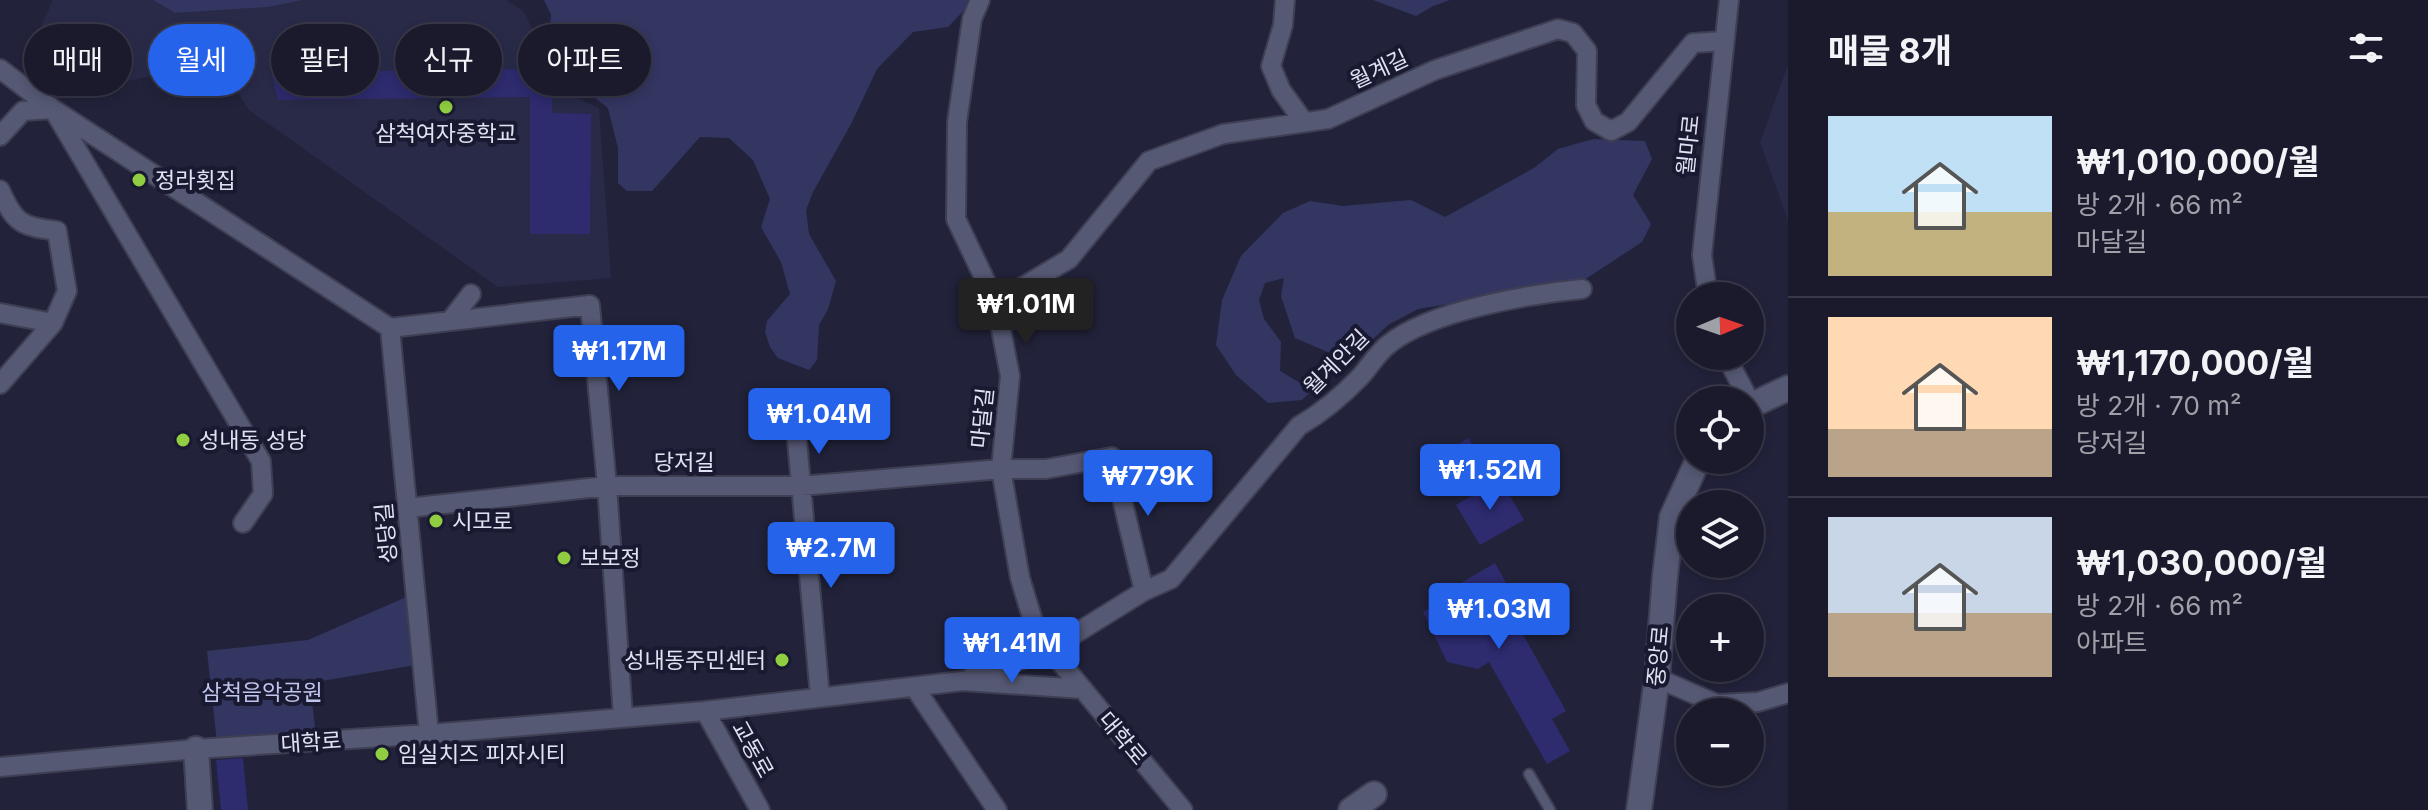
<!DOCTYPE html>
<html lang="ko">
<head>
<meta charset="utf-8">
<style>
	body { margin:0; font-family:Inter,"Noto Sans KR",sans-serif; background:#272738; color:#f1f3f6; height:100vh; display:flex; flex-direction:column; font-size:30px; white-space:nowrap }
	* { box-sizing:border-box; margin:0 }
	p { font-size:26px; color:#9fa1a9 }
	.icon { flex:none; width:44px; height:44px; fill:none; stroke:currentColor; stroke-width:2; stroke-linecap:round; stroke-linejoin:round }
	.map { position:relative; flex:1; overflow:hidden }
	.panel { display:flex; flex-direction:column; background:#1a1a2c; width:640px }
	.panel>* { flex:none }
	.banner { position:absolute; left:24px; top:24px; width:760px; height:72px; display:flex; gap:16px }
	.needle { width:52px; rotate:88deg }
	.buttons { position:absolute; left:1676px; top:282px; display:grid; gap:16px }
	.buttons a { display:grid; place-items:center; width:88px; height:88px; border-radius:50%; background:#1a1a2c; box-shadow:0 4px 12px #0003,0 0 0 2px #383848; font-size:40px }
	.price { position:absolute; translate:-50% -68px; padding:0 18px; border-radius:8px; background:#2563eb; color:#fff; font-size:26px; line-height:52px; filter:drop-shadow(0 2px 4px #0008) }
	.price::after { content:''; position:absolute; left:50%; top:48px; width:24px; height:18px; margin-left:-12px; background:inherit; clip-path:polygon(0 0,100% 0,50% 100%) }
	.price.current { background:#222; color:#fff }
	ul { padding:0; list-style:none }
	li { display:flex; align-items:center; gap:24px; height:200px; padding:0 40px }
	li+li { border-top:2px solid #383848 }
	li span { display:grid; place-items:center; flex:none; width:224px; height:160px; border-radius:0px; color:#555 }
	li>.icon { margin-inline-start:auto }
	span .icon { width:96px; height:96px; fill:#fffc; stroke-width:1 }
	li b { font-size:34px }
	h2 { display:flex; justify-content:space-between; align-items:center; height:96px; padding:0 40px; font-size:34px }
	.chip { padding:0 28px; border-radius:36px; background:#1a1a2c; box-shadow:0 4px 12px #0003,0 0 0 2px #383848; font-size:28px; line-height:72px }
	.chip.current { background:#2563eb; color:#fff }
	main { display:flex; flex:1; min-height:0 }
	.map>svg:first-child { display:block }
	.built { fill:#282a48 }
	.green { fill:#343662 }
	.building { fill:#2e2b6f }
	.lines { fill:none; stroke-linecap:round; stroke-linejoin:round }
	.service-casing { stroke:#3f3f54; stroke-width:13 }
	.minor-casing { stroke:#3f3f54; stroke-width:22 }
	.tertiary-casing { stroke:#3f3f54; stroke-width:28 }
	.service { stroke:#565974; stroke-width:9 }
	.minor { stroke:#565974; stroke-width:18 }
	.tertiary { stroke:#565974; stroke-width:24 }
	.poi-dot { fill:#90cd40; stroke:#191a31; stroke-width:3 }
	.labels { text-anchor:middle; stroke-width:8; stroke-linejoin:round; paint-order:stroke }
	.street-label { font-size:22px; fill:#e0e2f2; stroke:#191a31 }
	.poi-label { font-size:22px; fill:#e0e2f2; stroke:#191a31; text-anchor:start }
	.park-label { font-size:22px; fill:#c0c5ee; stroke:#191a31 }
</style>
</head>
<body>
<main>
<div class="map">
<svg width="1788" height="810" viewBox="0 0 1788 810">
	<rect width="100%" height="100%" fill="#22233b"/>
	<!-- built -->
	<path class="built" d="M53,0H153L175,13L269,7L303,0H506L523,11L566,93L599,108L611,278L498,287L249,110L223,70L145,77L82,93L43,65L31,48Z
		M1788,65V220L1760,142Z"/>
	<!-- green -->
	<path class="green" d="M153,0H303L269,7L175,13Z
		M544,0H974L948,27L913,32L877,69L851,124L813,192L806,210L809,234L836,281L828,309L819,325L817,360L809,370L778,358L770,347L765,332L767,321L790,294L781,262L761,227L770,199L753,160L729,138L700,137L652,191H627L618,183V148L608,108L581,87L579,49L560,51L549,43L551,15Z
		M1373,0H1450L1433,6L1416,16Z
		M1593,139L1645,141L1652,159L1633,195L1651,224L1642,242L1581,282L1418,309L1388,325L1358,353L1344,359L1295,338L1281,296L1284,278L1265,283L1259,300L1264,319L1281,342L1280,371L1312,390L1302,400L1268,403L1236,375L1216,345L1222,300L1241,256L1283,213L1310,201L1343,206L1411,200L1445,217L1534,168L1558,149Z
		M411,595L416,665L310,683L316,736L217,742L207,651L308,640Z"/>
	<!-- building -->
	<path class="building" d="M552,69V113L591,114L590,234H530V97L278,100L271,72Z
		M1468,438L1480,457L1447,478L1435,460Z
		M1500,479L1524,520L1480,545L1456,505Z
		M1495,563L1529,624L1520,629L1566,711L1552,719L1570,751L1547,764L1489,662L1478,669L1447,662L1423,612L1443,602L1437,597Z
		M243,758L248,810H221L216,760Z"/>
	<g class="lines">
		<defs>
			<path id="service" d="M1529,774L1550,810"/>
			<path id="minor" d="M980,0L972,19L957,122L956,219L996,303L1010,376L1001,469L1020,578L1037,634L1183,810
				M1285,0L1283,25L1271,66L1281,90L1304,122
				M0,69L53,109L261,461L263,494L243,523
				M53,109L390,328L429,734
				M0,136L23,111L53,109
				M0,190C15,224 21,226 57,231L67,291L53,323L0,384
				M1708,296L1702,255L1729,0
				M996,303L1069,259L1149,161L1223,134L1328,119L1435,70L1558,29L1573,33L1587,51L1586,105L1594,121L1611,131L1628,122L1693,43L1724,41
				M0,313L53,323
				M450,321L471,294
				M390,328L590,305L607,486L623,717
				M1726,356L1749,400
				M796,429L820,697
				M408,508L607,486H801L1001,469H1046L1112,457L1144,591L1049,650L970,678
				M1144,591L1171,579L1299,426C1323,412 1342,396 1361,376C1370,366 1378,352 1389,344C1430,311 1529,294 1582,289
				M1657,678L1717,704L1758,702L1788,693
				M915,688L997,810
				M705,711L760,810
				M0,767L196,749L429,734L705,711L962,681L1083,689"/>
			<path id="tertiary" d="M1750,406L1788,388
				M196,749L200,810
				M1351,810L1374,794
				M1639,810L1657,678L1665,576L1672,517L1698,460"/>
		</defs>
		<!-- service casing -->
		<use href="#service" class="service-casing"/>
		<!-- minor casing -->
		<use href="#minor" class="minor-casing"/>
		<!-- tertiary casing -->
		<use href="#tertiary" class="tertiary-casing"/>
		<!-- service -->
		<use href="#service" class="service"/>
		<!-- minor -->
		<use href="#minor" class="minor"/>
		<!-- tertiary -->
		<use href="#tertiary" class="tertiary"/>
	</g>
	<!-- markers -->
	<g class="poi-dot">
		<circle cx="446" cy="107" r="8"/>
		<circle cx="139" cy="180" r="8"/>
		<circle cx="183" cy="440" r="8"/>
		<circle cx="436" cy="521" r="8"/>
		<circle cx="564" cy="558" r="8"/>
		<circle cx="782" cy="660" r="8"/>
		<circle cx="382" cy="754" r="8"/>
	</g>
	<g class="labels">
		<!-- street labels -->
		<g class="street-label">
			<text transform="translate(1379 69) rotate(-25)" y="8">월계길</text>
			<text transform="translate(1688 145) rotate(-84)" y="8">월마로</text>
			<text transform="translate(1336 362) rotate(-45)" y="8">월계안길</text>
			<text transform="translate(982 418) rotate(-84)" y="8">마달길</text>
			<text x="684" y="470">당저길</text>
			<text transform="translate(386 533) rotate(-95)" y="8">성당길</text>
			<text transform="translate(1658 656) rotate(-85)" y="8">중앙로</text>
			<text transform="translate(1123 738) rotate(50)" y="8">대학로</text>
			<text transform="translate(311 742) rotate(-4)" y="8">대학로</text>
			<text transform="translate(753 749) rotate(61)" y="8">교동로</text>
		</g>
		<!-- poi labels -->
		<g class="poi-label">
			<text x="446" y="141" text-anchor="middle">삼척여자중학교</text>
			<text x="155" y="188">정라횟집</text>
			<text x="199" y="448">성내동 성당</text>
			<text x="452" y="529">시모로</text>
			<text x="580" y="566">보보정</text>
			<text x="766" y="668" text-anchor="end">성내동주민센터</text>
			<text x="398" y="762">임실치즈 피자시티</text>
		</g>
		<!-- park labels -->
		<g class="park-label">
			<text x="262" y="700">삼척음악공원</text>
		</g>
	</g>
</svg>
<div class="buttons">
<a><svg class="needle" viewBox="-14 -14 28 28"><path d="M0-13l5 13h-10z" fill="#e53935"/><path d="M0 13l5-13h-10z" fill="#9fa1a9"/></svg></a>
<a><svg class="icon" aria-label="locate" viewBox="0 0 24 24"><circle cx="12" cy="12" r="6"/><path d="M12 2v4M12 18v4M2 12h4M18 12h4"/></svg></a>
<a><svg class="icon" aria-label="layers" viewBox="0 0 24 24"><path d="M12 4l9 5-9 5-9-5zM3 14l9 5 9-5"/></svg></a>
<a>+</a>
<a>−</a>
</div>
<b class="price current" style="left:1026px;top:346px">₩1.01M</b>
<b class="price" style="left:619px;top:393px">₩1.17M</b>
<b class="price" style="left:819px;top:456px">₩1.04M</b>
<b class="price" style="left:1490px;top:512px">₩1.52M</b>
<b class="price" style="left:1148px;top:518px">₩779K</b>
<b class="price" style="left:831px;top:590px">₩2.7M</b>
<b class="price" style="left:1499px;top:651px">₩1.03M</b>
<b class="price" style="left:1012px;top:685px">₩1.41M</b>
<div class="banner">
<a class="chip">매매</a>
<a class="chip current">월세</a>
<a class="chip">필터</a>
<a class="chip">신규</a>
<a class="chip">아파트</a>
</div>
</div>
<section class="panel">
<h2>매물 8개<svg class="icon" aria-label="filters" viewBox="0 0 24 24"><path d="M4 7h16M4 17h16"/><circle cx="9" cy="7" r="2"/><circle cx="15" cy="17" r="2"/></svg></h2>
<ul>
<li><span style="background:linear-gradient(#bfe0f5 60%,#c2b280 0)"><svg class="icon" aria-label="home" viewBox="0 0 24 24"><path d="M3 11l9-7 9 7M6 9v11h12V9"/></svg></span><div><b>₩1,010,000/월</b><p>방 2개 · 66 m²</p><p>마달길</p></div></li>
<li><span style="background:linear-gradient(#ffd9b3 70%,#b9a48a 0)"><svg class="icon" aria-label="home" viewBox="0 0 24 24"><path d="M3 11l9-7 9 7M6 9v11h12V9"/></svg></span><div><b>₩1,170,000/월</b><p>방 2개 · 70 m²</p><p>당저길</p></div></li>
<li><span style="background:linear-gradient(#c9d6e8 60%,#b9a48a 0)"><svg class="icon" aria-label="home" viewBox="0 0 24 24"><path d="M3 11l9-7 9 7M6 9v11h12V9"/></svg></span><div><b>₩1,030,000/월</b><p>방 2개 · 66 m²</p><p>아파트</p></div></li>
</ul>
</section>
</main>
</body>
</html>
